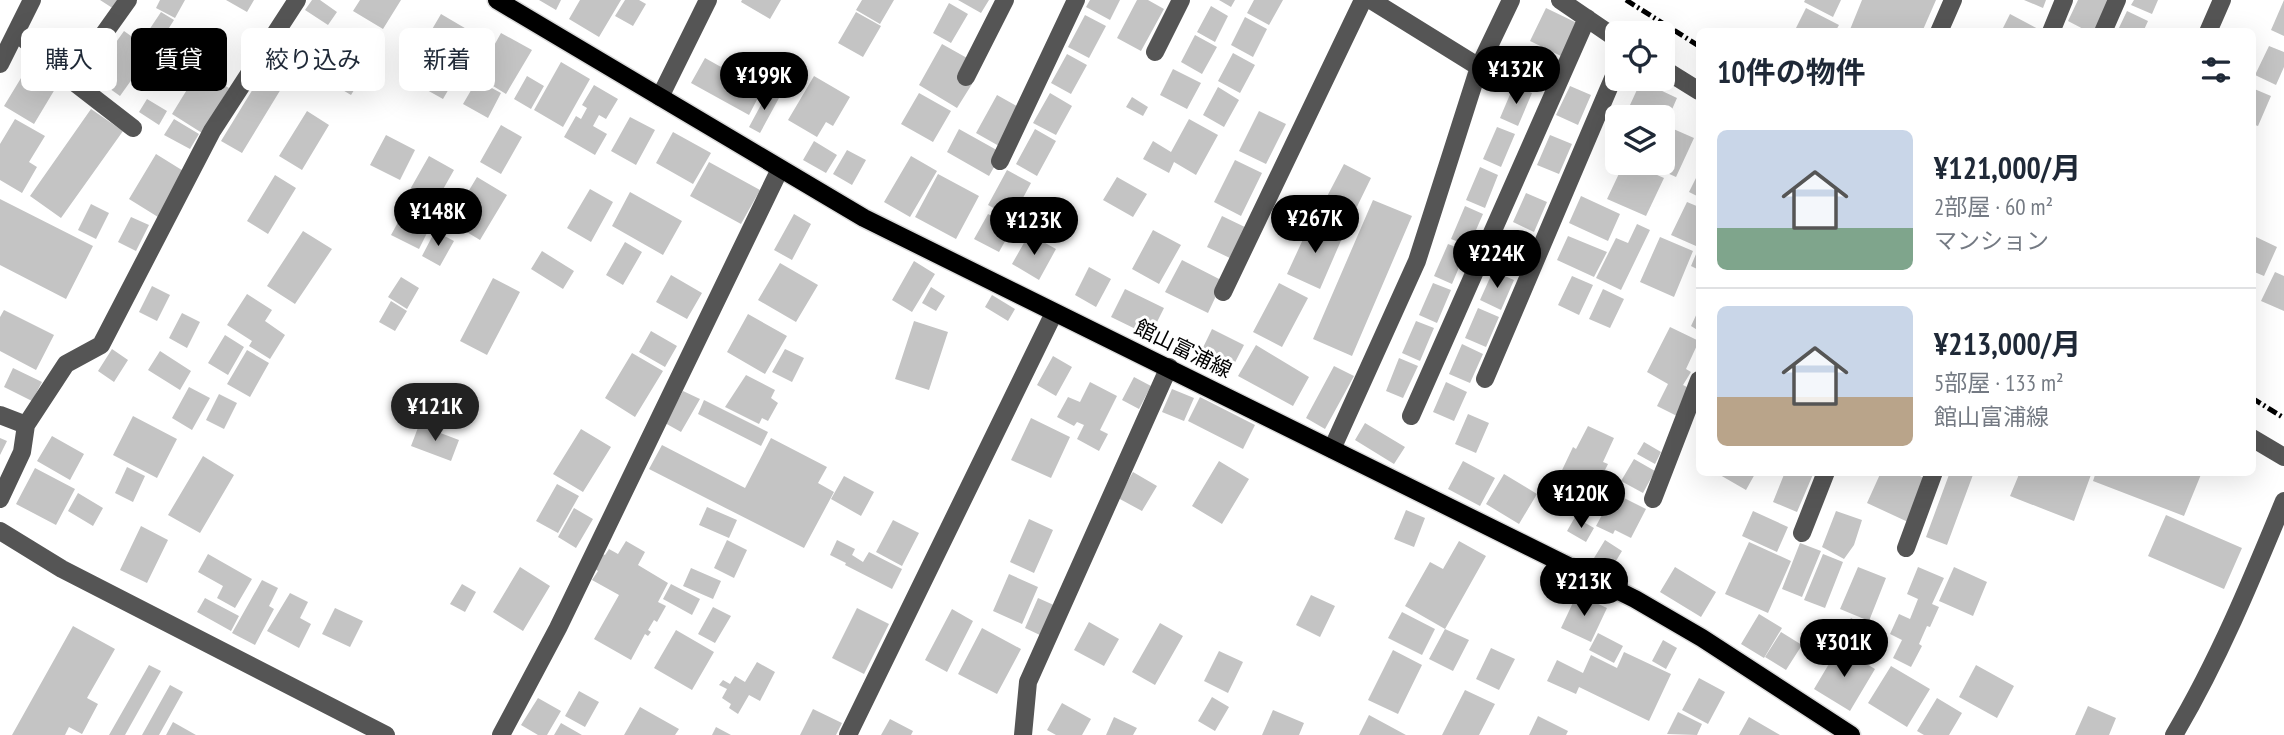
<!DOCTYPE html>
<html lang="ja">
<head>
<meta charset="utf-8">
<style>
	body { margin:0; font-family:"PT Sans Narrow","Noto Sans JP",sans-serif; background:#f6f6f7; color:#1f2937; height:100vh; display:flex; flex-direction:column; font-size:26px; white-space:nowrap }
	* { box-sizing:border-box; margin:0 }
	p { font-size:23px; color:#747a83 }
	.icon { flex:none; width:38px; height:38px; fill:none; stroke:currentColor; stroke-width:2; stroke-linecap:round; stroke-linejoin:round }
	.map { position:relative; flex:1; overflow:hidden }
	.sheet { position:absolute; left:1696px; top:28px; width:560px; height:448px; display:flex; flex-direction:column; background:#fff; border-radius:10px; box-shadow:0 7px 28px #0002 }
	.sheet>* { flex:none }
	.banner { position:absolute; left:21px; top:28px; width:665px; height:63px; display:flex; gap:14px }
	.controls { position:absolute; left:1605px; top:21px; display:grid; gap:14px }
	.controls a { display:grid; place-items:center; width:70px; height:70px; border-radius:10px; background:#fff; box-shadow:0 7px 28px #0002; font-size:35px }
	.price { position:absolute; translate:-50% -60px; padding:0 16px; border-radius:24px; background:#000; color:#fff; font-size:23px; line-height:46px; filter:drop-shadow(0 2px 4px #0008) }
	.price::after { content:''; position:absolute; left:50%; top:42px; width:21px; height:16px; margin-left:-10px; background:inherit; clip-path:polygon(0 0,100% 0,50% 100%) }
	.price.selected { background:#222; color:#fff }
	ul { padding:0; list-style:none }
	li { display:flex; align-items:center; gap:21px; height:175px; padding:0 21px }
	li+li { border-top:2px solid #e0e1e3 }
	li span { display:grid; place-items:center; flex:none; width:196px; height:140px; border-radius:10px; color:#555 }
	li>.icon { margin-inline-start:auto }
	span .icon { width:84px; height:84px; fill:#fffc; stroke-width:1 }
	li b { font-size:30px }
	h2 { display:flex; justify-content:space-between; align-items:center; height:84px; padding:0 21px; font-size:30px }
	.tag { padding:0 24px; border-radius:10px; background:#fff; box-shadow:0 7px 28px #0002; font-size:24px; line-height:63px }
	.tag.selected { background:#000; color:#fff }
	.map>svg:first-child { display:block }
	.building { fill:#c4c4c4 }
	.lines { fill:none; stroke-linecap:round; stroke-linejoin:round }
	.major-casing { stroke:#dbdbdb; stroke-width:21 }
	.minor { stroke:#555; stroke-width:18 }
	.major { stroke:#000; stroke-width:18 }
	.rail { stroke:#000; stroke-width:5; stroke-dasharray:10 3.5 2 3.5; stroke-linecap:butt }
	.labels { text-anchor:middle; stroke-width:6; stroke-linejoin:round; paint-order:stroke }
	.street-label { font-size:21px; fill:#000; stroke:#fff }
</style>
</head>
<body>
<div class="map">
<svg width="2284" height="735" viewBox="0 0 2284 735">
	<rect width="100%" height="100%" fill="#fff"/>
	<!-- building -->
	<path class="building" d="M100,0H119L114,9Z
		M160,0H185L175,18L156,8Z
		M226,0H254L247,12Z
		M312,0H320L337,12L328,25L305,10Z
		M360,0H401L383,29L353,11Z
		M539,0H561L556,10Z
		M580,0H621L599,37L569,19Z
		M625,0H639L646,4L633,26L615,16Z
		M742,0H781L770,19L741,2Z
		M862,0H894L880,24L856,10Z
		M958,0H989L981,13Z
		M1090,0H1120L1110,20L1086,7Z
		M1137,0H1148L1164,9L1141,51L1117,38Z
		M1219,0H1235L1231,7Z
		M1254,0H1283L1269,25L1247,13Z
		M1805,0H1841L1833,17L1804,2Z
		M1862,0H1936L1922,32H1849Z
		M2024,0H2046L2043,8Z
		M2078,0H2111L2096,32H2089L2068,21Z
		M2134,0H2158L2152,14L2131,5Z
		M2284,0V36L2271,30Z
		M949,3L968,14L951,43L933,33Z
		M1211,6L1228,16L1215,42L1197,32Z
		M1546,8L1577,23L1561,56L1530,41Z
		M1806,8L1839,25L1835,32H1794Z
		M2127,11L2148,21L2143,32H2117Z
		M161,12L174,20L162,39L149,30Z
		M856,12L881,26L863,57L838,43Z
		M441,14L475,34L451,75L417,55Z
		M2010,14L2044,32H2001Z
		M1085,15L1106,26L1089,58L1068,47Z
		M1245,17L1267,29L1253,57L1231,45Z
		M124,31L152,51L120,96L92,76Z
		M348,32L378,51L351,95L321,77Z
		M501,33L532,50L506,94L477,76Z
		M1195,35L1217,47L1202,74L1181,62Z
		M942,44L967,58L957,75L972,84L957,108L919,85Z
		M1530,46L1560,60L1546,90L1516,76Z
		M2269,46L2284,52V67L2276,85L2255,75Z
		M1233,53L1255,65L1240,93L1218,81Z
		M1067,54L1087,65L1071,94L1051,83Z
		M705,58L762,90L749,115L691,83Z
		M32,60L61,79L34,124L4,106Z
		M561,62L590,79L563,127L534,110Z
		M429,65L454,80L443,99L418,85Z
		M1173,69L1201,83L1187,109L1160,95Z
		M199,70L229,88L202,133L172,114Z
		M264,71L284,84L242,153L221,141Z
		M527,76L544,86L531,109L514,99Z
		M814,76L850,97L833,126L826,122L817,137L788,120Z
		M477,80L501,93L488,118L463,104Z
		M1641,81L1677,98L1666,123L1662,121V117H1654L1630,105Z
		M594,85L618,99L606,119L599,115L593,126L607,134L595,155L564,137L576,116L581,119L587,108L582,105Z
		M1514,85L1532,93L1518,126L1500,118Z
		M1570,86L1591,95L1578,125L1556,115Z
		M1218,87L1239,100L1224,127L1203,115Z
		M2252,88L2271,96L2258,126L2252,124Z
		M768,92L779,98L760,133L749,127Z
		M919,93L951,111L933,142L901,124Z
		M1050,93L1072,106L1056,135L1033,123Z
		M997,95L1020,108L999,146L976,133Z
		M1132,97L1148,107L1143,116L1126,107Z
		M147,99L167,111L159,125L139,112Z
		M91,109L123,131L61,218L30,196Z
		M307,111L329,125L302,170L279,156Z
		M1259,111L1286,124L1266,164L1239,151Z
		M630,117L655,130L636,165L611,151Z
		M15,119L45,136L29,162L37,167L22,193L0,180V144Z
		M174,119L199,134L190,149L164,135Z
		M1189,119L1218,135L1196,175L1174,162L1169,173L1143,159L1153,141L1171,152Z
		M1662,124L1694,138L1676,177L1645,163H1662Z
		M501,125L522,137L501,174L480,162Z
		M1497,127L1515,134L1501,167L1483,159Z
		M959,129L1002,153L989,176L947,152Z
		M1035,129L1056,141L1037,176L1016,164Z
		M673,132L711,153L693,184L656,163Z
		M386,135L415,150L400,180L370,165Z
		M1550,135L1572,144L1559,174L1537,165Z
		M814,141L837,155L826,173L803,160Z
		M847,150L866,160L852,185L833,174Z
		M156,154L185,172L158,217L129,199Z
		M429,156L454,170L433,207L408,193Z
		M911,156L937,171L910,217L884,202Z
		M1235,160L1262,173L1241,216L1214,202Z
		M709,162L760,190L741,224L690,196Z
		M1624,163H1630L1664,178L1646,216L1607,199Z
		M1344,164L1371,178L1350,221L1322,206Z
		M1480,167L1498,175L1485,208L1466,200Z
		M1007,170L1031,183L1012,218L988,205Z
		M1699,172V197L1689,192Z
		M938,174L979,196L956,239L915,217Z
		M275,175L296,188L268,234L247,221Z
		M477,177L507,195L480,240L450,222Z
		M1117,177L1147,194L1133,217L1103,200Z
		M590,189L613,202L591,242L567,228Z
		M630,192L682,221L663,255L612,226Z
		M1526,193L1547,202L1534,232L1513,222Z
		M1581,196L1620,214L1608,241L1569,223Z
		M0,199L93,246L66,299L0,265Z
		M1373,200L1412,216L1352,356L1313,339Z
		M1687,202L1699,207V240L1696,246L1671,235Z
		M91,204L109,213L96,239L78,230Z
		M1465,206L1483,214L1469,246L1451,239Z
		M794,214L811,224L792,260L774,250Z
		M988,214L1013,227L999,252L974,239Z
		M402,215L429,229L419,249L391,235Z
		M1222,216L1249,229L1234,260L1207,247Z
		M131,217L149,225L136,251L118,242Z
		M1311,222L1343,236L1320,289L1287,274Z
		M1637,224L1650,230L1621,290L1596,278L1616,238L1628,243Z
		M1153,230L1181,245L1159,284L1132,269Z
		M303,231L332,249L295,304L267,286Z
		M435,231L454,241L440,266L422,256Z
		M1029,234L1056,249L1039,280L1012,264Z
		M1506,234L1527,243L1514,273L1493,264Z
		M1568,236L1607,252L1594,277L1557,260Z
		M1660,237L1693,251L1674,297L1640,282Z
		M2256,237L2277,247L2264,276L2252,271V246Z
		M625,242L642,252L623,285L606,275Z
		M1448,244L1466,251L1452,284L1434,276Z
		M1699,247V270L1691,266Z
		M542,251L574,271L563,289L531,269Z
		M1182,260L1223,281L1208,313L1165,292Z
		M914,261L935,274L912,312L892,300Z
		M780,263L818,285L796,322L758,300Z
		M1089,267L1111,279L1096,307L1075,295Z
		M1493,271L1514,280L1501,310L1480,300Z
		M2275,272L2284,276V311L2261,301Z
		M671,275L702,293L687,319L656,302Z
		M1572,276L1593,285L1579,315L1558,305Z
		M401,277L419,288L407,309L388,297Z
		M493,278L520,292L487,355L460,341Z
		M1279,283L1308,298L1282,347L1253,332Z
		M1433,283L1451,290L1437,323L1419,315Z
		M152,286L170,295L157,321L139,312Z
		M931,287L945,296L936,311L922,303Z
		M1125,289L1164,308L1150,336L1111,317Z
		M1603,289L1624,299L1610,328L1589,319Z
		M247,294L272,310L265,321L285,335L270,359L249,346L252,341L227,325Z
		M992,295L1015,309L1008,321L985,307Z
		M391,301L407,311L395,331L379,322Z
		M1478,308L1499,317L1486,347L1465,338Z
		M1699,309V331L1691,326Z
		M4,310L54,335L36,370L0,351V317Z
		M182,313L200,322L187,348L169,338Z
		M748,314L787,336L765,374L727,352Z
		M914,321L948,332L929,390L895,379Z
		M1416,321L1434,328L1420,361L1402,353Z
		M1670,327L1699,341L1686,369L1691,372L1683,385L1693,390L1679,417L1657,406L1668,384L1647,372Z
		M1212,329L1244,345L1228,376L1197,360Z
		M651,331L677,346L665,367L639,352Z
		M225,335L244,347L228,375L208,363Z
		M1462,344L1483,354L1470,383L1449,374Z
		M1256,345L1309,377L1293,406L1238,376Z
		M112,349L128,360L114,382L98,371Z
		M785,349L804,358L792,382L772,372Z
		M247,350L269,363L250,397L227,384Z
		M160,351L191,371L180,390L148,370Z
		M632,353L663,371L635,417L605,398Z
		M1053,356L1072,367L1056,396L1037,385Z
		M1399,358L1418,366L1403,398L1386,391Z
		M1334,366L1354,376L1325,429L1306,418Z
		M13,368L42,382L32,401L4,387Z
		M746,375L775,390L771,398L778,403L768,421L762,418L759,424L725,407Z
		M1134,377L1151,386L1139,409L1122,400Z
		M1090,382L1117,396L1100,430L1108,434L1099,451L1077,439L1084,425L1077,422L1074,426L1057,417L1068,397L1080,402Z
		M1446,382L1467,392L1454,421L1433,412Z
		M189,387L210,398L192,430L172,418Z
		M1172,389L1194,398L1184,421L1162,412Z
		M683,391L700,399L681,432L665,423Z
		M219,394L237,403L224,429L206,420Z
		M1200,397L1255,425L1243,449L1188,421Z
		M704,400L768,432L761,446L698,414Z
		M1468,414L1489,423L1476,453L1455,444Z
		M133,416L177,439L157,478L113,455Z
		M1031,418L1070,437L1051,478L1011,460Z
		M1365,423L1405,447L1394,464L1355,440Z
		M419,425L459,440L451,461L411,446Z
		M1588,426L1614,438L1603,462L1608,464L1588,504L1554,487L1573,447L1576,449Z
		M581,429L611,447L583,492L553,474Z
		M52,436L84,454L70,480L37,461Z
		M0,438L7,441L0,455Z
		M771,438L827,467L818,483L834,492L804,548L649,469L662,445L745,488Z
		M1644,442L1661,452L1655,464L1637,454Z
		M203,456L234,475L200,533L168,515Z
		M1634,459L1655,471L1643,493L1621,481Z
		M1219,461L1249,479L1222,524L1192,506Z
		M1463,461L1495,478L1480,506L1448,489Z
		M127,467L145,476L133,502L115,493Z
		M35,468L75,489L56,525L16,504Z
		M1133,472L1157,486L1142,511L1118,498Z
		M1722,472H1756L1746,490L1720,475Z
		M1785,472H1814L1797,512L1773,502Z
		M1881,472H1912L1928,480L1908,522L1867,503Z
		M1950,472H1974L1947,545L1926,537Z
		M2020,472H2092L2074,521L2010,496Z
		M2096,472H2202L2184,516L2093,481Z
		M1504,474L1537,494L1519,524L1486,504Z
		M844,476L874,492L861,516L831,499Z
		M557,484L579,496L558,533L536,521Z
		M78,493L103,508L93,526L68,511Z
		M1614,493L1646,509L1631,538L1615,530L1613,534L1596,526Z
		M707,507L737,520L729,538L699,525Z
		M574,508L593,519L576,548L558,537Z
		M1406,510L1425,518L1414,547L1394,539Z
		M1753,511L1788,527L1777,552L1742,536Z
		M1836,511L1862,520L1854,545L1844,559L1822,547Z
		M2166,515L2242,548L2224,589L2148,556Z
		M1575,517L1594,528L1586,542L1567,531Z
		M1029,519L1053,530L1034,573L1010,562Z
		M893,520L919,533L902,566L876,552Z
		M141,526L168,540L147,583L120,570Z
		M727,540L747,550L734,578L714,568Z
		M837,540L855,549L852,555L863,562L869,552L902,569L892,589L845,565L846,563L830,555Z
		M1605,540L1622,551L1611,569L1594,558Z
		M626,541L645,552L638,565L668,583L658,602L666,606L657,622L654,620L648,630L651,632L648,636L645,634L631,660L594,639L619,595L592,580L598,571L592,567L600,553L605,555L609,549L618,554Z
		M1459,541L1486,556L1445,629L1405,606L1430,562L1443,569Z
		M1749,542L1791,561L1768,613L1725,594Z
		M1800,543L1821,551L1802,597L1782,589Z
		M208,554L252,579L235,608L217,598L223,586L198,572Z
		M1823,554L1843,562L1825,608L1804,600Z
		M520,567L550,586L523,631L493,612Z
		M1675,567L1716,592L1701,617L1660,592Z
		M1858,567L1886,578L1869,621L1840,609Z
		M1918,567L1944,578L1932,604L1939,607L1930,627L1927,626L1919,644L1922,646L1911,667L1893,658L1902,640L1890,634L1899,614L1910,619L1918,599L1907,594Z
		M1954,567L1987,582L1973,616L1939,601Z
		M691,568L721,581L713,599L683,586Z
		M1009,574L1038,587L1022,624L993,611Z
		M262,580L278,588L269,606L274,609L255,645L232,633Z
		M462,584L476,592L465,612L450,604Z
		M671,584L700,599L692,615L663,599Z
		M290,593L308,602L300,618L311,624L299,648L267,631Z
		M1577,594L1607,608L1591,642L1561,628Z
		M1311,595L1335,606L1320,637L1296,625Z
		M205,598L239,616L231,631L197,612Z
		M1038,598L1056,606L1042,636L1025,628Z
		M713,607L731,616L715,643L698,634Z
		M335,608L363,621L350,647L322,634Z
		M857,608L889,624L864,674L832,658Z
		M952,609L973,621L947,672L925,660Z
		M1402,612L1435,629L1422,655L1388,638Z
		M1759,614L1782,628L1764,658L1741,644Z
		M1851,618L1867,627L1861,637L1845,628Z
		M1089,622L1119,639L1104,666L1074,650Z
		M1160,623L1183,636L1155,685L1132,672Z
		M73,626L115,649L87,698L98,704L82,734L69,727L65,735H12Z
		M982,628L1021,649L997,694L958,674Z
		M1445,629L1469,640L1453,671L1429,659Z
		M676,630L714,652L692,690L654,668Z
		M1781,632L1802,645L1786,670L1765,657Z
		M1598,633L1623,646L1614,663L1589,650Z
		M1663,640L1677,648L1666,669L1652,661Z
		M1839,647L1875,669L1850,711L1814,689Z
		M1491,648L1515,659L1499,690L1476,679Z
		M1393,650L1422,665L1398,714L1368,700Z
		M1219,651L1243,662L1228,693L1204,681Z
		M1624,652L1671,674L1649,721L1579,687L1576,694L1547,681L1557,660L1583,673L1591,655L1617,668Z
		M757,662L775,672L760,701L749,695L738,714L729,708L731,704L722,698L727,689L719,685L723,680L730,684L735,676L745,682Z
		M149,665L161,671L125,735H109Z
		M1976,665L2014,686L1997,718L1959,697Z
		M1891,666L1930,689L1907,727L1868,703Z
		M1699,678L1725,692L1708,724L1682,710Z
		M170,685L183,692L159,735H142Z
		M1465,690L1495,704L1479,735H1442Z
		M579,691L599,702L585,727L565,716Z
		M1212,697L1229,707L1215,731L1198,721Z
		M538,698L561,711L547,735H538L521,725Z
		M1937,698L1962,713L1949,735H1924L1917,731Z
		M1062,703L1091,719L1082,735H1056L1047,730Z
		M2088,706L2116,718L2109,735H2075Z
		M640,707L679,729L675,735H624Z
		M813,709L842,723L836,735H800Z
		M1273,710L1304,723L1299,735H1262Z
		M1678,712L1702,724L1697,735L1667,734Z
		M1369,715L1406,735H1359Z
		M1538,716L1568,731L1566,735H1529Z
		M1114,717L1137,728L1133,735H1106Z
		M1749,717L1780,735H1739Z
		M890,719L913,731L911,735H881Z
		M173,722L196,735H166Z
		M561,723L582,735H554Z
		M716,727L731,735H712Z"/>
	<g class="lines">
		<defs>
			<path id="major" d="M497,0L864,218L1635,599L1702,638L1851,735"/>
		</defs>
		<!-- major casing -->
		<use href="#major" class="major-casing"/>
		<!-- minor -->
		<path class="minor" d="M1371,0L1479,67
			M1560,0L1617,39
			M16,32L71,80L133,128
			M1939,32L1953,0
			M2051,32L2064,0
			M2103,32L2117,0
			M2208,32L2222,0
			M1155,52L1181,0
			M0,64L32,0
			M1662,68L1699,91
			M966,77L1005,0
			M71,80L128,0
			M660,97L708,0
			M1000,161L1076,0
			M1223,292L1363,0
			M1485,379L1617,69
			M0,415L26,425
			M1411,416L1587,18
			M2252,438L2284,457
			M1332,449L1417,261L1479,67L1511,0
			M0,499L22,452L26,425L66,364L101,345L212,131L297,0
			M1653,499L1699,380
			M0,531L62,569L386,735
			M1802,533L1826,472
			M1906,548L1934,472
			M501,735L558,628L780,169
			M848,735L1054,313
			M1023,735L1028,682L1169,367
			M2174,735C2218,661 2251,581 2284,501"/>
		<!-- major -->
		<use href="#major" class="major"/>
		<!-- rail -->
		<path class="rail" d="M1626,0L1699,46
			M2252,398L2284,418"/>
	</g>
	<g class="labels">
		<!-- street labels -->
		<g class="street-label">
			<text transform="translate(1183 349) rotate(26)" y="7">館山富浦線</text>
		</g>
	</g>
</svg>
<div class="controls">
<a><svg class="icon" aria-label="locate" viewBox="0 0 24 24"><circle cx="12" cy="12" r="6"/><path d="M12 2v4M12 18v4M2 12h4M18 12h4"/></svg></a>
<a><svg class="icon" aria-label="layers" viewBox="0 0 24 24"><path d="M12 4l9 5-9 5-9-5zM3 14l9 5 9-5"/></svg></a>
</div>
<b class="price" style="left:1516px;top:106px">¥132K</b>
<b class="price" style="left:764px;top:112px">¥199K</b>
<b class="price" style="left:438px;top:248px">¥148K</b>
<b class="price" style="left:1315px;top:255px">¥267K</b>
<b class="price" style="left:1034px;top:257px">¥123K</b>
<b class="price" style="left:1497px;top:290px">¥224K</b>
<b class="price selected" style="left:435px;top:443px">¥121K</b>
<b class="price" style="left:1581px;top:530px">¥120K</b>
<b class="price" style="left:1584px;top:618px">¥213K</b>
<b class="price" style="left:1844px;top:679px">¥301K</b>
<div class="banner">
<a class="tag">購入</a>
<a class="tag selected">賃貸</a>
<a class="tag">絞り込み</a>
<a class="tag">新着</a>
</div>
<section class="sheet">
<h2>10件の物件<svg class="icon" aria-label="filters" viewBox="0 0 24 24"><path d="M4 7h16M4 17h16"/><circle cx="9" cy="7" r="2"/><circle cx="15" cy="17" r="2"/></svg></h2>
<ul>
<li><span style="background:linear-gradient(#c9d6e8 70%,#7fa58c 0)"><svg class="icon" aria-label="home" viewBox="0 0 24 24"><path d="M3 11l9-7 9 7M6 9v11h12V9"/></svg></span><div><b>¥121,000/月</b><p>2部屋 · 60 m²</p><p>マンション</p></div></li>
<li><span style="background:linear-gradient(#c9d6e8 65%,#b9a48a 0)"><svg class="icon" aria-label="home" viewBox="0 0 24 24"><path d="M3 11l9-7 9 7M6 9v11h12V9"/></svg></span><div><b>¥213,000/月</b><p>5部屋 · 133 m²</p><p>館山富浦線</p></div></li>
</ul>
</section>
</div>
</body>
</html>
